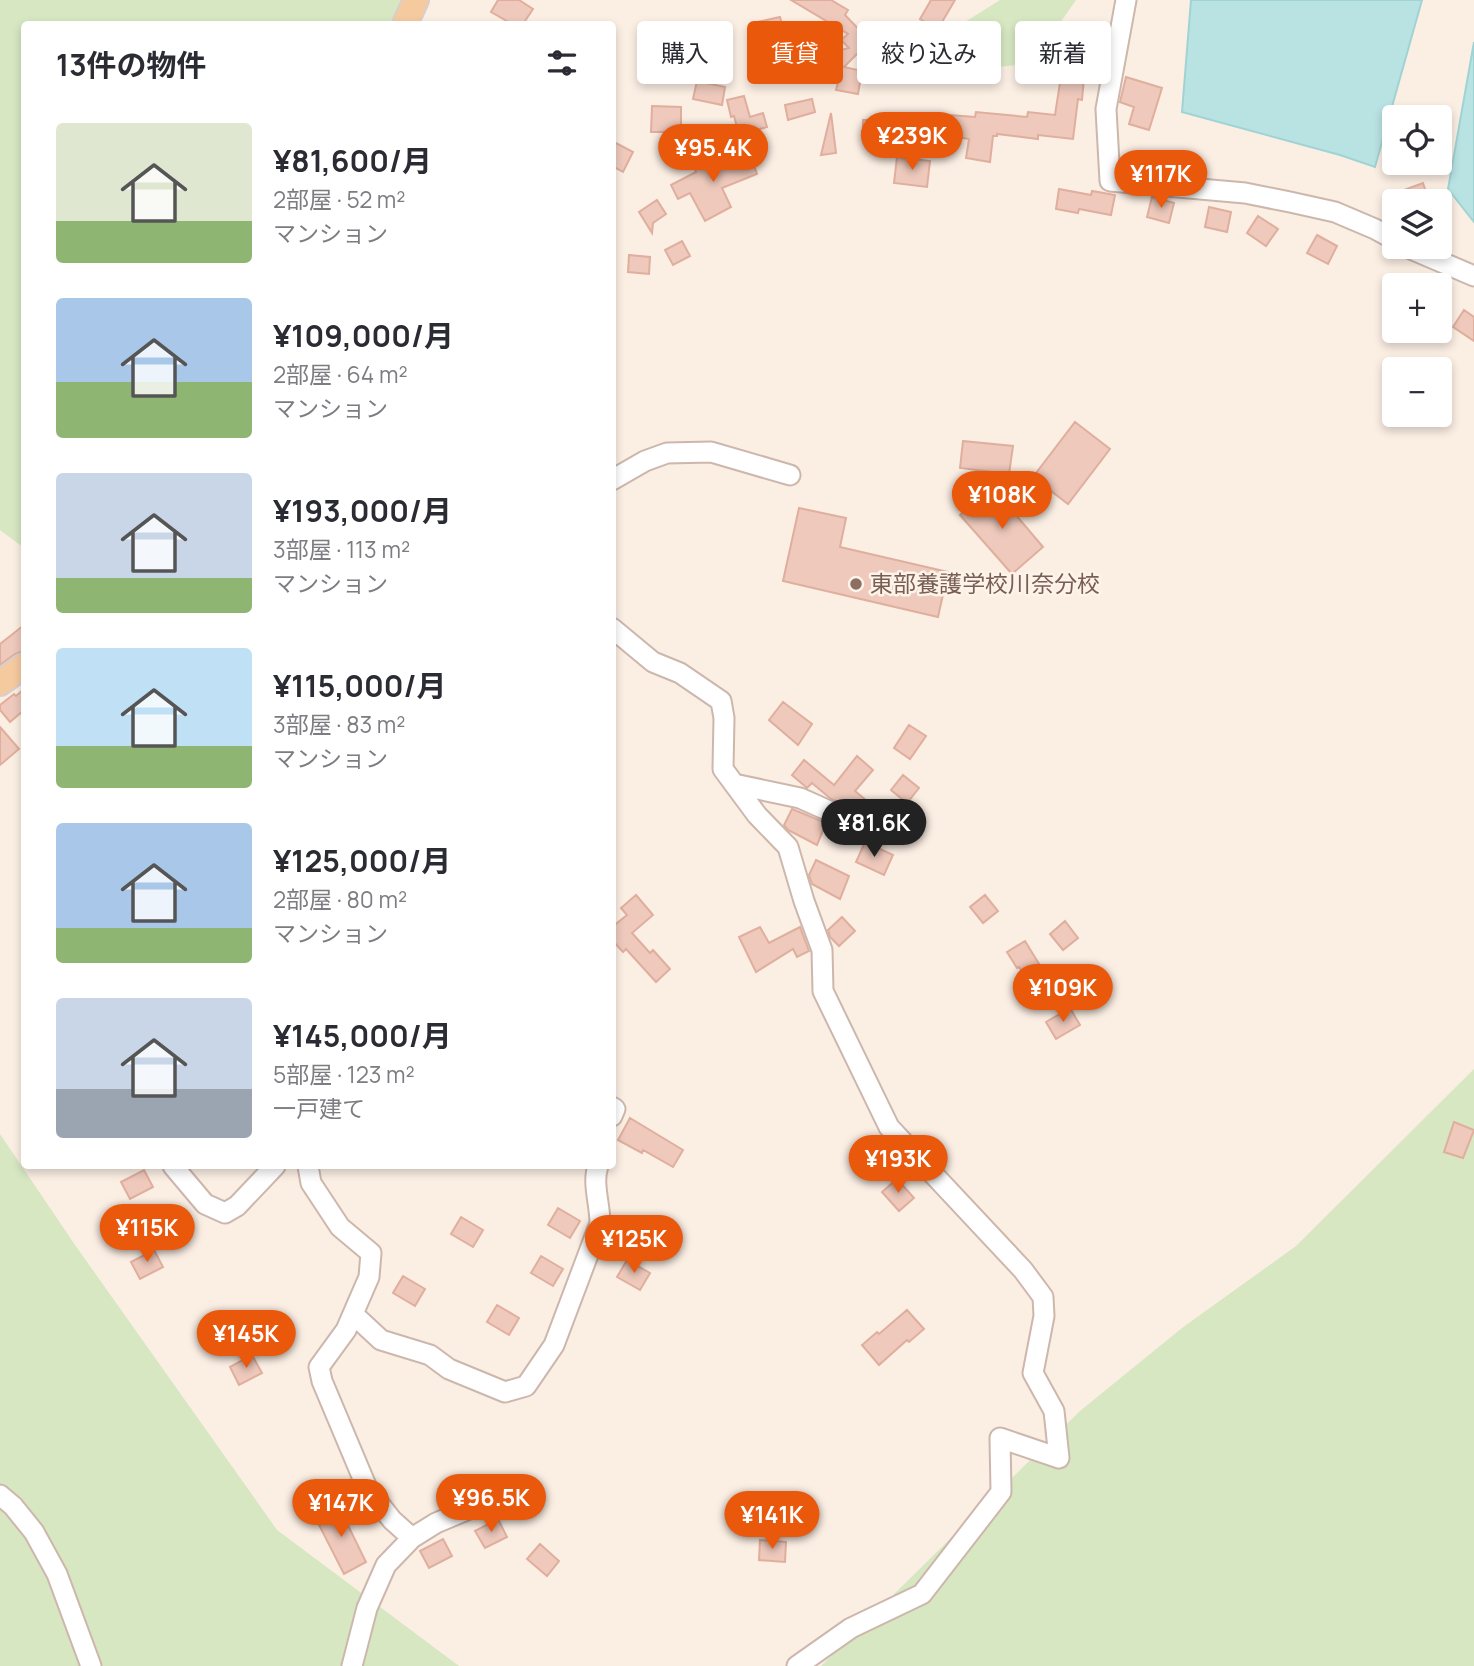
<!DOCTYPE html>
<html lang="ja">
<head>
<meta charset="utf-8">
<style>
	body { margin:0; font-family:Manrope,"Noto Sans JP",sans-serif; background:#f2f2f3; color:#2b2b33; height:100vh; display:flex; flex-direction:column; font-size:26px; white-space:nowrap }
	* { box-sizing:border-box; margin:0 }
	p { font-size:23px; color:#7c7c81 }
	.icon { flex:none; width:38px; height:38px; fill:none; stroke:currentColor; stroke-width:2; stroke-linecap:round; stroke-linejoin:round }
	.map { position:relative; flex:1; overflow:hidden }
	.drawer { position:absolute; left:21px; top:21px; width:595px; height:1148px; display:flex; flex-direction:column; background:#fff; border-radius:7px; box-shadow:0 4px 10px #0003 }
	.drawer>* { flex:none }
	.banner { position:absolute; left:637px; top:21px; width:665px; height:63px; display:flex; gap:14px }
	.fabs { position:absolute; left:1382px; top:105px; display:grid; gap:14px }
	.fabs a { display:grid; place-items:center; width:70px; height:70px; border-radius:7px; background:#fff; box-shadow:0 4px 10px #0003; font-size:35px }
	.price { position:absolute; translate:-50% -60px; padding:0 16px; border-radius:24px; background:#ea580c; color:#fff; font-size:23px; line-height:46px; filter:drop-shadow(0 2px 4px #0008) }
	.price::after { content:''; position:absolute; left:50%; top:42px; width:21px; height:16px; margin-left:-10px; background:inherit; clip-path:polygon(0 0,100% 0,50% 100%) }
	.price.current { background:#222; color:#fff }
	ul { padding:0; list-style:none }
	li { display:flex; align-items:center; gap:21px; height:175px; padding:0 35px }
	li span { display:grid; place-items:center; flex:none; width:196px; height:140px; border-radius:7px; color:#555 }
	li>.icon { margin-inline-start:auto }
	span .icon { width:84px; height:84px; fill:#fffc; stroke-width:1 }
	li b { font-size:30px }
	h2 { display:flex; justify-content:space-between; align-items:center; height:84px; padding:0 35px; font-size:30px }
	.pill { padding:0 24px; border-radius:7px; background:#fff; box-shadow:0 4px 10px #0003; font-size:24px; line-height:63px }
	.pill.current { background:#ea580c; color:#fff }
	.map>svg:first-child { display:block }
	.green { fill:#d6e7c2 }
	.water { fill:#b9e2e3; stroke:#a0d3d4; stroke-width:2 }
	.building { fill:#eec9bc; stroke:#e0ae9d; stroke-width:2 }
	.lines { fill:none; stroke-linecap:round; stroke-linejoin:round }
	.minor-casing { stroke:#cdb7ad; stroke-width:23 }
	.major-casing { stroke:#d7cfcd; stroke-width:28 }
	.minor { stroke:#fff; stroke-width:19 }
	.major { stroke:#f6ca9f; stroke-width:24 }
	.education-dot { fill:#8d6e63; stroke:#fef3e8; stroke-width:2.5 }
	.labels { text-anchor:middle; stroke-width:5; stroke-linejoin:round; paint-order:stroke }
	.education-label { font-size:23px; fill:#785e54; stroke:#fef3e8; text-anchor:start }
</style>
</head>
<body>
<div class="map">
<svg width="1474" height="1666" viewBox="0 0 1474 1666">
	<rect width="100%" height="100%" fill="#fbeee3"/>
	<!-- green -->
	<path class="green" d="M0,0H404L397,24H24V548L0,530Z
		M1000,0H1076L1048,40L1024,64L955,72L896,75L899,59L938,39Z
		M1474,1069V1666H821L1080,1411L1182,1328L1296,1246Z
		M0,1134L75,1245L277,1530L459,1666H0Z"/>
	<!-- water -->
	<path class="water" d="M1191,0H1422L1375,167L1340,155L1182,112Z
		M1474,42V222L1448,189Z"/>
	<!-- building -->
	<path class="building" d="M498,0H519L533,9L523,24H512L491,12Z
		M791,0H831L848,10L845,15L873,44L871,47L866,45L844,67L862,71L858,94L836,90L841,70L810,80L804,59L849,48L841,40L848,34Z
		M931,0H955L938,29L920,19Z
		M780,17L785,37L777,39L785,75L764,82L757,61L767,58L757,22Z
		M1073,24L1096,28L1092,49L1069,45Z
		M1061,76L1084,78L1082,100L1078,99L1073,139L1038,135V139L997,134V136H993L990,162L966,158L969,139L921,131V136L863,138V120L950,119V115L975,117L976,112L1027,117L1028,112L1055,115Z
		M1126,77L1162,88L1149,130L1129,124L1134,107L1120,102Z
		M697,81L725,87L722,105L693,99Z
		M744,96L750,117L763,113L767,127L739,135L734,116L731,117L727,100Z
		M812,99L815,112L788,120L785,105Z
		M652,106L681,107V132H651Z
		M831,113L836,153L821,155Z
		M612,141L633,152L623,172L612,166Z
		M715,155L720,167L750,155L757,174L722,188L731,207L705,221L690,193L678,199L671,185L696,172L693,164Z
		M897,157L930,161L927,187L894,183Z
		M1423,183L1429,201H1405L1401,191Z
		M1059,189L1091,195L1092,191L1115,195L1111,215L1079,209L1078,213L1056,209Z
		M1152,197L1174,203L1169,223L1147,217Z
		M657,200L666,214L653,223L652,233L639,212Z
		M1209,207L1231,212L1227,232L1205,227Z
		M1258,216L1278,229L1266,246L1247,233Z
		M1317,235L1337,246L1328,264L1307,253Z
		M682,241L690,256L673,265L665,250Z
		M629,255L650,257L649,274L628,272Z
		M1464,310L1474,317V341L1453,327Z
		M1075,422L1110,449L1068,504L1033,477Z
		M963,441L1013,446L1009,474L960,468Z
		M992,487L1006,504L1005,515L1010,508L1043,547L1012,574L960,515Z
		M799,508L846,518L840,547L948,572L938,617L783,581Z
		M24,625V651L15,654L0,665V644Z
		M24,689V710L10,722L0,710V705L14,694L16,696Z
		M783,702L812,724L798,745L769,720Z
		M909,725L926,736L910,759L894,748Z
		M0,727L19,749L0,765Z
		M857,756L873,770L855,791L879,811L867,826L859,819L857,812L853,808L831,799L812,783L807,788L792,775L804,760L834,785Z
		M903,775L919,788L907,803L891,790Z
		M792,809L826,823L817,845L788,830L784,825Z
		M865,842L893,855L884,875L856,862Z
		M816,860L849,876L840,899L812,884L809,875Z
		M636,895L653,915L632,933L650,953L653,950L670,969L656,982L626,949L623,952L612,940V927L627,915L621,908Z
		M985,895L998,911L983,923L970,907Z
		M842,917L855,931L839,946L830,937L828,930Z
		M1065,921L1078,938L1063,950L1050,934Z
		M760,927L769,943L800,927L809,951L797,957L793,949L756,972L739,937Z
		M1025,941L1044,972L1051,967L1061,984L1038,998L1019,967L1017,968L1007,952Z
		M1070,1008L1080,1025L1056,1039L1046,1022Z
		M630,1118L683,1150L673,1167L643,1150L642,1153L618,1140Z
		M1454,1122L1474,1130L1463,1158L1444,1152Z
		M144,1170L153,1187L130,1199L121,1182Z
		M897,1179L914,1198L899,1211L882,1192Z
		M558,1208L580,1221L570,1238L548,1225Z
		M461,1217L483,1230L473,1247L451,1234Z
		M154,1250L163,1267L140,1279L131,1262Z
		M541,1256L563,1269L553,1286L531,1273Z
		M627,1260L650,1273L640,1290L617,1277Z
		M403,1276L425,1289L415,1306L393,1293Z
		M497,1305L519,1318L509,1335L487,1322Z
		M907,1310L924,1329L909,1342L907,1340L879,1365L862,1345L877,1332L879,1334Z
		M252,1355L262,1373L239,1385L230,1367Z
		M338,1505L366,1562L344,1574L315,1517Z
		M498,1519L507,1537L485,1548L475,1531Z
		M443,1539L452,1556L429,1568L420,1551Z
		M760,1540L786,1542L785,1562L759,1560Z
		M540,1544L559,1561L547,1576L527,1559Z"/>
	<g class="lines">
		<defs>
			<path id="minor" d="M1126,0L1106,109L1110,181L1245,193L1290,202L1335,212L1375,229L1395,240
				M1406,247L1474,276
				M612,480L645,461L667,453L711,452L790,475
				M612,628L653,662L680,673L721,701L724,718L723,769L757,815L788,847L804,901L822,950L823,991L889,1127L1023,1270L1043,1297L1044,1316L1033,1373L1054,1411L1059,1458L1000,1438L1001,1492L922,1594L851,1628L797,1666
				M734,784L800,798L847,819
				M612,1107L615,1109L612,1116
				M173,1166L205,1204L225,1213L237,1206L275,1166
				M308,1166L311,1183L340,1227L371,1253L369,1277L346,1330L319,1367L322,1381L367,1488L392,1520L412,1538
				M353,1314L381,1340L430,1355L449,1369L505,1392L526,1386L554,1345L600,1223C600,1204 592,1183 598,1166
				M0,1495L13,1506L34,1532L57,1574L91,1666
				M352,1666L367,1608L386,1565L412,1538L436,1523L474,1507"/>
			<path id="major" d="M405,24L416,0
				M0,683L24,666"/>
		</defs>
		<!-- minor casing -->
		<use href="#minor" class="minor-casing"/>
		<!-- major casing -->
		<use href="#major" class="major-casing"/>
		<!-- minor -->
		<use href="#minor" class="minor"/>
		<!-- major -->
		<use href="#major" class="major"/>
	</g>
	<!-- markers -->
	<circle class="education-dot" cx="856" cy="584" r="7"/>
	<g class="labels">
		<!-- education labels -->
		<g class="education-label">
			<text x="870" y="592">東部養護学校川奈分校</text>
		</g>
	</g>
</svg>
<div class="fabs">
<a><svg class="icon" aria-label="locate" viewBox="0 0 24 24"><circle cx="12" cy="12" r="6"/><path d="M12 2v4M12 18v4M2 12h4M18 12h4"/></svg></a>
<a><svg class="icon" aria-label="layers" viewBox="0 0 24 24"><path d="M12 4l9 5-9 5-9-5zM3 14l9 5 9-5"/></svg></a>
<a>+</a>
<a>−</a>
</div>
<b class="price" style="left:912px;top:172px">¥239K</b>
<b class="price" style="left:713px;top:184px">¥95.4K</b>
<b class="price" style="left:1161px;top:210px">¥117K</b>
<b class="price" style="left:1002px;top:531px">¥108K</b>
<b class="price current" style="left:874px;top:859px">¥81.6K</b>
<b class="price" style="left:1063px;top:1024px">¥109K</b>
<b class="price" style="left:898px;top:1195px">¥193K</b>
<b class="price" style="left:147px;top:1264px">¥115K</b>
<b class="price" style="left:634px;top:1275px">¥125K</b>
<b class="price" style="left:246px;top:1370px">¥145K</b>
<b class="price" style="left:491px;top:1534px">¥96.5K</b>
<b class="price" style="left:341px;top:1539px">¥147K</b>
<b class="price" style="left:772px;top:1551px">¥141K</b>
<div class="banner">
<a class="pill">購入</a>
<a class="pill current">賃貸</a>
<a class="pill">絞り込み</a>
<a class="pill">新着</a>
</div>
<section class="drawer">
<h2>13件の物件<svg class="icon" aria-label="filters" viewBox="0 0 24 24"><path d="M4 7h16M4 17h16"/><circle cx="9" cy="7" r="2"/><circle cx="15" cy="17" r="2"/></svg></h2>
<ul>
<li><span style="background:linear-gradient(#dfe7d0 70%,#8fb573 0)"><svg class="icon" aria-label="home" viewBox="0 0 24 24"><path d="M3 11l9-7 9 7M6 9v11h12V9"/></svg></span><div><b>¥81,600/月</b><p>2部屋 · 52 m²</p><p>マンション</p></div></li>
<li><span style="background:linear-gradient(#a9c7e8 60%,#8fb573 0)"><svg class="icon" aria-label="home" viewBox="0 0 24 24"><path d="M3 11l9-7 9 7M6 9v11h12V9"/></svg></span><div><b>¥109,000/月</b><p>2部屋 · 64 m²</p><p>マンション</p></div></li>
<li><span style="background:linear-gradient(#c9d6e8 75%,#8fb573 0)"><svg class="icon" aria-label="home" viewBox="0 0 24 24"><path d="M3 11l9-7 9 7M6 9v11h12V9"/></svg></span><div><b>¥193,000/月</b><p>3部屋 · 113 m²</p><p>マンション</p></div></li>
<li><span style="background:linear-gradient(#bfe0f5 70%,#8fb573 0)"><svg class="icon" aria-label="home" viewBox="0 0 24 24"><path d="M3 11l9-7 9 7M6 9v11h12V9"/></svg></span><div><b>¥115,000/月</b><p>3部屋 · 83 m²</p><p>マンション</p></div></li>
<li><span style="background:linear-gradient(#a9c7e8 75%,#8fb573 0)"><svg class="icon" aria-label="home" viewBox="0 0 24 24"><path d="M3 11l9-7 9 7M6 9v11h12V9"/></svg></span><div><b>¥125,000/月</b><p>2部屋 · 80 m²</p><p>マンション</p></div></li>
<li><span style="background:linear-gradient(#c9d6e8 65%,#9aa5b1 0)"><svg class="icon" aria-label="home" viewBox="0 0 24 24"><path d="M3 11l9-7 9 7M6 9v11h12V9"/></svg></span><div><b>¥145,000/月</b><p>5部屋 · 123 m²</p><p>一戸建て</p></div></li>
</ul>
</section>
</div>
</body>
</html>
